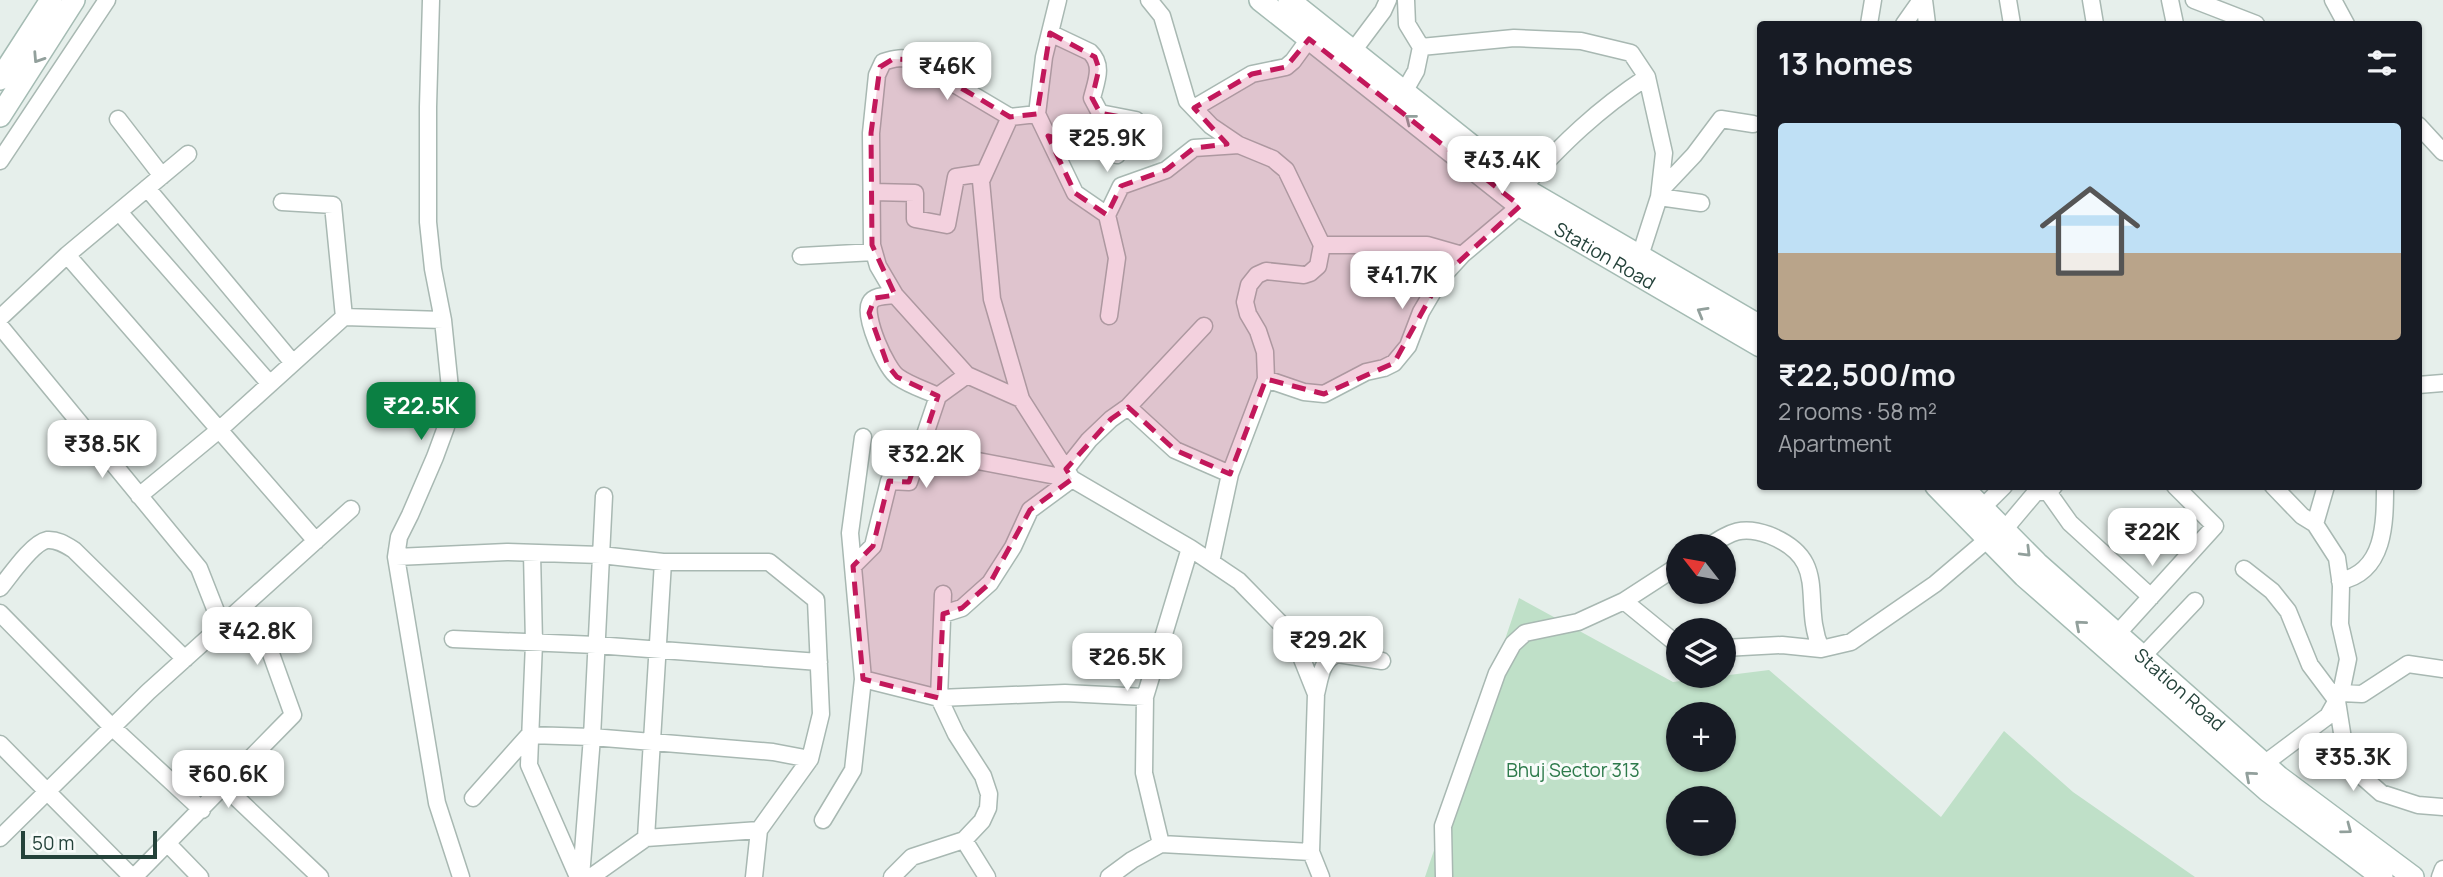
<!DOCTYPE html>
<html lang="en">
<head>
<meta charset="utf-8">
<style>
	body { margin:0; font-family:Manrope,sans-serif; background:#242831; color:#f1f3f6; height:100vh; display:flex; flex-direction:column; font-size:26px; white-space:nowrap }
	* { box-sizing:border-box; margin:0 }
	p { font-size:23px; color:#9ea1a6 }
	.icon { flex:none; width:38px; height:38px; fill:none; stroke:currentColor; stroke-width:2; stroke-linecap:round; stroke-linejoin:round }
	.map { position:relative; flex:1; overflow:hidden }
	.drawer { position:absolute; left:1757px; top:21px; width:665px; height:469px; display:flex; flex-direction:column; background:#171b24; border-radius:7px; box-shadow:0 2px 5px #0004 }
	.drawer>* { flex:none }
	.needle { width:46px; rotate:301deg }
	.buttons { position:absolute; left:1666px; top:534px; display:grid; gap:14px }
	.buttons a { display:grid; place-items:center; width:70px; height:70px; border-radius:50%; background:#171b24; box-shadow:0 2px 5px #0004; font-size:35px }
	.scale { position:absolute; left:21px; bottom:18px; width:136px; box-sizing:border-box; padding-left:7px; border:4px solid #24423a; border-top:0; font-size:19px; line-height:24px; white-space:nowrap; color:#24423a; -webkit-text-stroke:5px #f7fbf9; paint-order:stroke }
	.price { position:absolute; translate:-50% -60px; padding:0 16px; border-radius:14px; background:#fff; color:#222; font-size:23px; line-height:46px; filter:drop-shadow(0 2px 4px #0008) }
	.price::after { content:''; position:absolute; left:50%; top:42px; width:21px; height:16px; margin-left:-10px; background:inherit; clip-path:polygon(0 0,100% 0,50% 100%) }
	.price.selected { background:#0b8043; color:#fff }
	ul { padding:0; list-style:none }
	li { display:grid; align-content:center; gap:14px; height:371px; padding:0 21px }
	li span { display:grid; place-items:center; height:217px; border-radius:7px; color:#555 }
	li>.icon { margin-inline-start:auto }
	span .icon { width:126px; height:126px; fill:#fffc; stroke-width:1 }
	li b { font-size:30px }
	h2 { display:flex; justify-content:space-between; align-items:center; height:84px; padding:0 21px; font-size:30px }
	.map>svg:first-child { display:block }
	.green { fill:#bfe0c8; fill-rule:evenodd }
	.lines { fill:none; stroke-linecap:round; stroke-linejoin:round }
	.street-casing { stroke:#a8b8b2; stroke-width:19 }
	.secondary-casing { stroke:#a4bbb3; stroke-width:24 }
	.street { stroke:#fff; stroke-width:16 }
	.secondary { stroke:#fff; stroke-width:21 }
	.oneway { stroke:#92a09c }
	.marked { fill:#c2185b; fill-opacity:0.2; stroke:#c2185b; stroke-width:5; stroke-dasharray:14 9; stroke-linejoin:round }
	.labels { text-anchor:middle; stroke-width:6; stroke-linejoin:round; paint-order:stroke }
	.street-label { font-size:19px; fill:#24423a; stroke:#f7fbf9 }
	.park-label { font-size:19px; fill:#2d7a4b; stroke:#f7fbf9 }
</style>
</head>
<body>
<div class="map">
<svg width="2443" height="877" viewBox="0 0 2443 877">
	<rect width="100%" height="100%" fill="#e6efeb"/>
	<!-- green -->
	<path class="green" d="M1519,598L1673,682L1769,670L1941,817L2004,731L2073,792L2195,877H1425ZM1678,714H1724V760H1678ZM1678,798H1724V844H1678Z"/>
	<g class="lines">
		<defs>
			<path id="street" d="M431,0L428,107V222L433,269L443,320L451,398L446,427L435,457L410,515L399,537L396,557L437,803L461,877
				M1058,0L1044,57L1037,114L1075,193L1107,215
				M1149,0L1162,16L1187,101L1211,126L1239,145L1273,159L1286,170L1322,245L1318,266L1310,273L1304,275L1266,271L1257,275L1249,285L1245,302L1248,314L1258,331L1265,352L1266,379L1230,474L1211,562
				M1924,0L1927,24
				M2008,0L2012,24
				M2091,0L2095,24
				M2170,0L2175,24
				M2194,0L2256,24
				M2333,0L2346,24
				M1869,24L1873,0
				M1904,24L1921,0
				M1421,47L1514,38L1581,41L1631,53L1647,77L1664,153L1659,197L1640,256
				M1353,51L1383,11L1388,0
				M1404,92L1416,71L1421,47L1407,24L1406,0
				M1194,108L1252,74L1286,67L1293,61L1309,39
				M1010,117L981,181L992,299L1021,399L1072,479L1190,548L1239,581L1282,625L1300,654L1316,694L1311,852L1321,877
				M118,119L162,176
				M2418,125L2443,152
				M1048,136L1084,142L1117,155L1136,120L1100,113L1092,98C1096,82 1104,65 1090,52L1050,33
				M0,161L107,0
				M1524,186C1563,143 1597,110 1647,77
				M147,188L293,363
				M1660,191L1694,155L1721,119L1753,124
				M873,192L915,193V219L947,225L956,177L983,173
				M1659,197L1701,203
				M282,202L333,205L344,317
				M119,212L270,384
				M1322,245H1427L1462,255
				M67,255L316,541
				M801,256L874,252
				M895,295C887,296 874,295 870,303C863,316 886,369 898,377C909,385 925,390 938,396
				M1109,316L1117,258L1107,215L1121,186L1166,170L1194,148L1239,145
				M0,318L67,255L188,154
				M0,326L199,568L221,624
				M1266,379L1304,392L1324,394L1366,372L1384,368L1394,363L1408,346L1421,312L1441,278L1462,255L1520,206
				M2418,385L2443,383
				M1021,399L967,375L895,295L878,266L872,245L871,133L877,75L883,62C895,58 903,57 914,60L1010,117L1037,114
				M1128,407L1175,450L1230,474
				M920,450L1072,479
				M1066,469L1089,440L1111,419L1128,407L1204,326
				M2048,492L2070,523L2151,597
				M139,496L219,430L344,317L443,320
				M1982,508L2004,486
				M2315,524L2326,486
				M2004,530L2036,492H2048L2054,486
				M1709,546C1731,532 1742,525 1769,535C1832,560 1800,601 1821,649
				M532,553L534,643L529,765L578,877
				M396,557L507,552L601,555L663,562H769L816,600L821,714L810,759L759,830L646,838L591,877
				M853,566L873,546L889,481L909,482L938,396L967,375
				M2244,569L2272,591L2288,611L2310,665L2337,701L2343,739L2356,771L2381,793L2418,805L2443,807
				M2340,581C2385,572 2385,523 2385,486
				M0,588C10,576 32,543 47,540C57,539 66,545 74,550L185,659
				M943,594L939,698L1065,693L1145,697
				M1624,601L1678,566
				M0,613L112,727L202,810
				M943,614L962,608L990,583L1013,547L1030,510L1072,479
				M2117,634L2215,526L2175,486
				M453,639L596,645L819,662
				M1724,648L1782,645L1821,649L1851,642L1935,584L1988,539
				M2142,657L2195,601
				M863,679L939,698L956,734L983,776L989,794L988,808L982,821L964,840L912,857L892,877
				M2341,693L2362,694L2408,664L2443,669
				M1316,694C1320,679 1321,659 1338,654L1382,661
				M0,744L132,877
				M2264,764L2328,716L2341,693L2348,659L2340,624L2341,586L2337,558L2315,524L2302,516L2273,486
				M225,787L320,877
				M473,798L529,735L592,737L604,496
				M823,820L853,770L863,679L850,533L863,437
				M0,838L148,692L351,509
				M646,838L663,562
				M964,840L987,877
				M168,844L200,877
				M1161,844L1144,773L1145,697L1190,548
				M134,877L293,715L270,651L242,607
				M581,877L592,737L773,752L810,759
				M754,877L759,830
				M1109,877L1132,860L1161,844L1311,852
				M1444,877L1443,826L1497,673L1513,644L1525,633L1578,622L1624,601L1673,641L1678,643
				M2440,877L2443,869"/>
			<g id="secondary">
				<path id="s1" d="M1260,0L1520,206L1760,346"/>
				<path d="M1289,0L1530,192L1760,326"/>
				<path d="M0,79L51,0"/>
				<path d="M0,116L74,0"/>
				<path d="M1936,486L2024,576L2268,791L2382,877"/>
				<path id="s2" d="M1961,486L2037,563L2279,777L2413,877"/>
			</g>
		</defs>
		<!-- street casing -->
		<use href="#street" class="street-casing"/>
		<!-- secondary casing -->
		<use href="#secondary" class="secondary-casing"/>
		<!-- street -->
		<use href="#street" class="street"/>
		<!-- secondary -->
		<use href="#secondary" class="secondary"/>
	</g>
	<!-- one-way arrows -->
	<defs><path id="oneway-chevron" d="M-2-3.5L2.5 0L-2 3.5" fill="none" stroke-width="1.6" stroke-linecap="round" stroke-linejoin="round" transform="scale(1.75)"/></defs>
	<g class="oneway">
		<use href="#oneway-chevron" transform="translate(38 58) rotate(123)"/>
		<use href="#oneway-chevron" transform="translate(1410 119) rotate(-142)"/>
		<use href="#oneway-chevron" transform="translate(1702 312) rotate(-150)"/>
		<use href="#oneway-chevron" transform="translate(2026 552) rotate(45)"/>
		<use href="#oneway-chevron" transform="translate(2080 625) rotate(-139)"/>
		<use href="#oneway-chevron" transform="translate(2250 776) rotate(-139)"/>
		<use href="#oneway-chevron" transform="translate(2347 829) rotate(37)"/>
	</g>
	<!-- marked area -->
	<path class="marked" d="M1050,33L1095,57L1099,69L1092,98L1100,113L1136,120L1117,155L1048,136L1075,193L1107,215L1121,186L1166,170L1194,148L1227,144L1194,108L1252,74L1286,67L1309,39L1520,206L1441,278L1394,363L1324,394L1266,379L1230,474L1175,450L1128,407L1111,419L1066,469L1072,479L1030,510L990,583L962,608L943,614L939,698L863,679L853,566L873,546L889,481L909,482L938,396L897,377L888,366L869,313L875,298L895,295L872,245L871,133L880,67L893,59L914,60L1010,117L1037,114Z"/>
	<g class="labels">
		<!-- street labels -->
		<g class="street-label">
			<text dy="7" stroke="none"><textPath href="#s1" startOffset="430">Station Road</textPath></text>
			<text dy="7" stroke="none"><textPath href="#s2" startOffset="299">Station Road</textPath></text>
		</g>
		<!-- park labels -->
		<g class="park-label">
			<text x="1573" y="777">Bhuj Sector 313</text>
		</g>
	</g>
</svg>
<div class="buttons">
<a><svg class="needle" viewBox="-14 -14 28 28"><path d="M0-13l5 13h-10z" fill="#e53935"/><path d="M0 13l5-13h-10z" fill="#9ea1a6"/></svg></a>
<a><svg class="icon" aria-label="layers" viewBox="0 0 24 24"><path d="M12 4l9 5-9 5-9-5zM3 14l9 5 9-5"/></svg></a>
<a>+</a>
<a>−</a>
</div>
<div class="scale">50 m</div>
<b class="price" style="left:947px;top:102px">₹46K</b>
<b class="price" style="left:1107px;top:174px">₹25.9K</b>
<b class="price" style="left:1502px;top:196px">₹43.4K</b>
<b class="price" style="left:1402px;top:311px">₹41.7K</b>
<b class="price selected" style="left:421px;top:442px">₹22.5K</b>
<b class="price" style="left:102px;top:480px">₹38.5K</b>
<b class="price" style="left:926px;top:490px">₹32.2K</b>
<b class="price" style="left:2152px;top:568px">₹22K</b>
<b class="price" style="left:257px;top:667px">₹42.8K</b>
<b class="price" style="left:1328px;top:676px">₹29.2K</b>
<b class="price" style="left:1127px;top:693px">₹26.5K</b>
<b class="price" style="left:2353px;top:793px">₹35.3K</b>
<b class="price" style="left:228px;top:810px">₹60.6K</b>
<section class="drawer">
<h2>13 homes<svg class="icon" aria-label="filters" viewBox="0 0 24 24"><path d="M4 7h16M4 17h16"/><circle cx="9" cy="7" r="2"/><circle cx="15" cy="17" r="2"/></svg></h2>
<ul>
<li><span style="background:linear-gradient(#bfe0f5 60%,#b9a48a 0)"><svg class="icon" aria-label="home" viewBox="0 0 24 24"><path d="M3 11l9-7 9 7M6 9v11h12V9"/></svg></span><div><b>₹22,500/mo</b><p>2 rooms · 58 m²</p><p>Apartment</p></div></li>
</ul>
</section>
</div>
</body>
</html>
